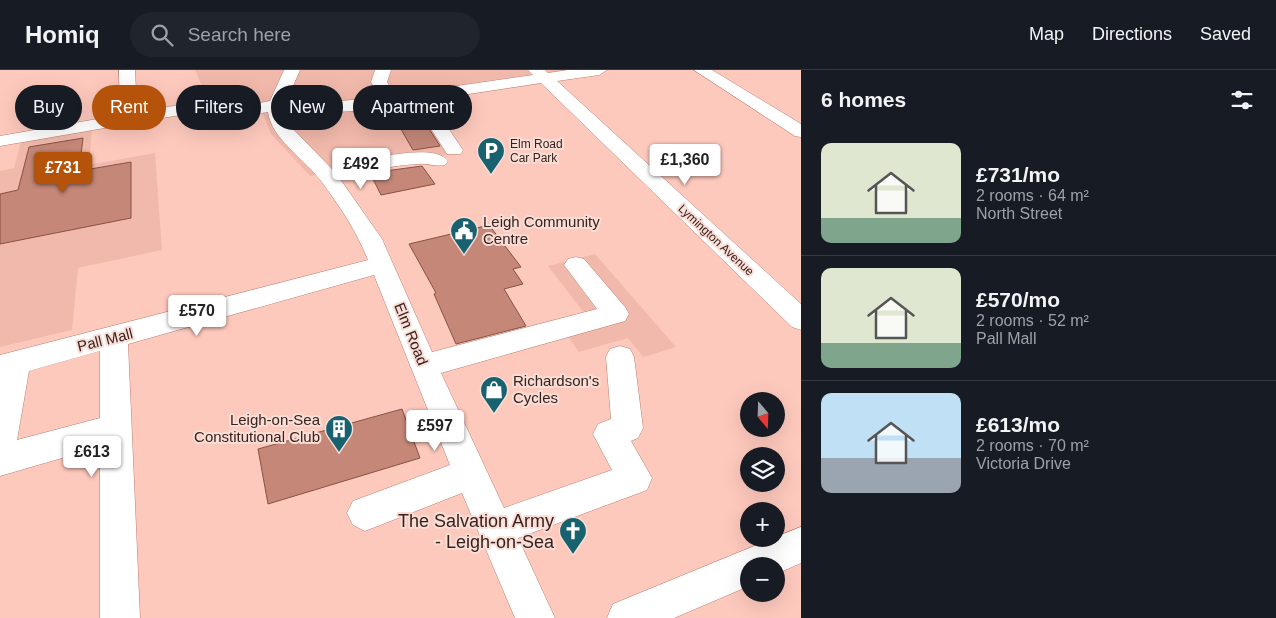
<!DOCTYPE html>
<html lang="en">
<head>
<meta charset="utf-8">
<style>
	body { margin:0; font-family:Arial,sans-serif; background:#20242c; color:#f1f3f6; height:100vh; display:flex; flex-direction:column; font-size:19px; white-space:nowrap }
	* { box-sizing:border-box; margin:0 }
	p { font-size:16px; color:#9ea1a6 }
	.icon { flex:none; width:28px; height:28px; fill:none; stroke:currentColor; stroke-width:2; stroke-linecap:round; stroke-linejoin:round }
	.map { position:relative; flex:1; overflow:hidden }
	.sheet { display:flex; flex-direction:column; background:#171b24; width:475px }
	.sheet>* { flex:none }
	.guide { position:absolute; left:15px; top:15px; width:475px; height:45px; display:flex; gap:10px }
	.needle { width:32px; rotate:161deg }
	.buttons { position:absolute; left:740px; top:322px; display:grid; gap:10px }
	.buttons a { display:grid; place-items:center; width:45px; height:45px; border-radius:50%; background:#171b24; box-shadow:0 5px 20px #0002; font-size:25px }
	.price { position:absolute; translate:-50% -42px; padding:0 11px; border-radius:5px; background:#fff; color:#222; font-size:16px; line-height:32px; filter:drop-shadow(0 1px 2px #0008) }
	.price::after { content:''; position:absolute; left:50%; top:30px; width:15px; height:11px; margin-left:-8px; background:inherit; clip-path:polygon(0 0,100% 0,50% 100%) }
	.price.selected { background:#b45309; color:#fff }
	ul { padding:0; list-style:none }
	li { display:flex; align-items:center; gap:15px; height:125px; padding:0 20px }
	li+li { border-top:1px solid #363941 }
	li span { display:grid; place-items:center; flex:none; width:140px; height:100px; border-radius:10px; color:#555 }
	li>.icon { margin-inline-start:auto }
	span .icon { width:60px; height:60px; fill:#fffc; stroke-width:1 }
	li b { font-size:21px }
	h2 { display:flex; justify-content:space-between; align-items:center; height:60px; padding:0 20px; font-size:21px }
	.tag { padding:0 18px; border-radius:22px; background:#171b24; box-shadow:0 5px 20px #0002; font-size:18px; line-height:45px }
	.tag.selected { background:#b45309; color:#fff }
	header { display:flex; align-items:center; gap:30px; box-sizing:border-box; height:70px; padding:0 25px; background:#171b24; border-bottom:1px solid #363941 }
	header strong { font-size:24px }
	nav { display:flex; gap:28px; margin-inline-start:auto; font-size:18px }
	.search { width:350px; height:45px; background:#20242c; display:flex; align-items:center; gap:12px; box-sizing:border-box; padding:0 18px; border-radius:28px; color:#9ea1a6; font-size:19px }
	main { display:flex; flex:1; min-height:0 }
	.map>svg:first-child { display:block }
	.built { fill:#f1b9ab }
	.building { fill:#c48778; stroke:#895144 }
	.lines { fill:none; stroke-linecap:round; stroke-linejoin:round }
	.minor-casing { stroke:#bb7e70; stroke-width:1 }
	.minor { fill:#fff; fill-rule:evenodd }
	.labels { text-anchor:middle; stroke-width:4; stroke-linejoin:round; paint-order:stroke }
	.far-poi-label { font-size:12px; fill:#3a221c; stroke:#f9ded7; text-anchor:start }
	.far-street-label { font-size:12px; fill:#3a221c; stroke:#f9ded7 }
	.poi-label { font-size:15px; fill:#3a221c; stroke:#f9ded7; text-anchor:start }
	.street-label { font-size:15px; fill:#3a221c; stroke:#f9ded7 }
	.near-poi-label { font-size:18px; fill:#3a221c; stroke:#f9ded7; text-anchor:end }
</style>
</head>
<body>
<header>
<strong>Homiq</strong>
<div class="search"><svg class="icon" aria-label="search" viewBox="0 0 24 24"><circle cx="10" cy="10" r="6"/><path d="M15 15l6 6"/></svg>Search here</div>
<nav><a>Map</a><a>Directions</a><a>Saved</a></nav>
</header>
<main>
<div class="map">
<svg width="801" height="548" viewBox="0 0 801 548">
	<rect width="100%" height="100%" fill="#fec9bd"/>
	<!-- built -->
	<path class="built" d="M195,0H599L544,7L541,14L425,31L459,83L310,106L271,64L263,44L255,40L214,43Z
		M92,59L89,95L155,83L162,180L78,198L72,260L0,277V101L14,98L21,71Z
		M595,184L676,277L643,287L628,268L579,282L558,252L585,244L548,196Z"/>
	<!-- building -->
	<path class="building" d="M416,38L440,76L413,80L391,42Z
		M83,68L79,101L131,92V148L0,174V124L18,120L29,77Z
		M422,96L435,114L381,125L370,103Z
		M489,155L521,197L513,199L523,214L504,219L526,256L456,274L434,224L436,223L409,174Z
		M402,339L420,388L268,434L258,379Z"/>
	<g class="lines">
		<defs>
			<path id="minor" d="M119,0H135L137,42L186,34L229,39L270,31L284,0H300L286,32L294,36L380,27L371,12L375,0H391L387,12L395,25L533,5L528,0H545L548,3L568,0H607L599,5L557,11L801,234V260L792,257L541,13L429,30L463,80L461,84H447L414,32L354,41L286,45L289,55L332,99C354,93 433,70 448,91L445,95C435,97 427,93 418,94C392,95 365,102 340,109L382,169L432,282L597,239L564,195L568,189L576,187L584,189L625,237L629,244L625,251L441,303L504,438L612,400L593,364L598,354L611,349L606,287L610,279L620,276L630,279L634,287L643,358L638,368L631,371L652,408L647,420L518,468L555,548H515L462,423L365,461L353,455L347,443L353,431L450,395L374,205L128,274L140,548H100V377L0,406V285L368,190C357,162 339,135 321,111C305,89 272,70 268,42L222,49L186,44L0,76V66L120,45ZM100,281V348L17,370L29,301Z
				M694,0H712L801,54V67L795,66Z
				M801,457V493L776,504V496H749V516L674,548H607L613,534L771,469H776V467Z"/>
		</defs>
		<!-- minor casing -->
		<use href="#minor" class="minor-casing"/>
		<!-- minor -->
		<use href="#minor" class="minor"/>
	</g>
	<!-- icons -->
	<defs>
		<symbol id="parking-pin" viewBox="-11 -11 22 30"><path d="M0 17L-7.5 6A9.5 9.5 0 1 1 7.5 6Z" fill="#18616f" stroke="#f9ded7"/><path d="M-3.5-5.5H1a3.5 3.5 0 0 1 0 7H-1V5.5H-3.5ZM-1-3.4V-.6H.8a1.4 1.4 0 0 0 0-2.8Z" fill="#fff"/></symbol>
		<symbol id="civic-pin" viewBox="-11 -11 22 30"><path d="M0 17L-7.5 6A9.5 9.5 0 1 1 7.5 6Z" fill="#18616f" stroke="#f9ded7"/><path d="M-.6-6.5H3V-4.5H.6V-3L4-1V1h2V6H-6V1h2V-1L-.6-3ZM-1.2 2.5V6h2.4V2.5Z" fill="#fff"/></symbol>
		<symbol id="shop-pin" viewBox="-11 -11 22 30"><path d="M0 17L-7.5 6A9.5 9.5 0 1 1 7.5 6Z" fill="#18616f" stroke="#f9ded7"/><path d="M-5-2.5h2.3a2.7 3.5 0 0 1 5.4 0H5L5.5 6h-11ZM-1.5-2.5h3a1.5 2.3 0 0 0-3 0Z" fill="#fff"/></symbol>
		<symbol id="building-pin" viewBox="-11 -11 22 30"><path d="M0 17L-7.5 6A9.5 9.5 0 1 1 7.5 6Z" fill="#18616f" stroke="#f9ded7"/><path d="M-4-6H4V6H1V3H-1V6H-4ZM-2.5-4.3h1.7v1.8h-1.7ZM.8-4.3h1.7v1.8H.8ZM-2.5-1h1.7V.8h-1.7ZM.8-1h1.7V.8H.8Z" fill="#fff"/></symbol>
		<symbol id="church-pin" viewBox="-11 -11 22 30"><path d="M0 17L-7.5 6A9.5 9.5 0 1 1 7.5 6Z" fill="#18616f" stroke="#f9ded7"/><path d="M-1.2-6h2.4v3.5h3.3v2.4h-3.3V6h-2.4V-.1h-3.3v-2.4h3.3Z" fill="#fff"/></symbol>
	</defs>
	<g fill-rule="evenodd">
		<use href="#parking-pin" x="475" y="65" width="32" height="43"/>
		<use href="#civic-pin" x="448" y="145" width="32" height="43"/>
		<use href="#shop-pin" x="478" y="304" width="32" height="43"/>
		<use href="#building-pin" x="323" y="343" width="32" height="43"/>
		<use href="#church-pin" x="557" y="445" width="32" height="43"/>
	</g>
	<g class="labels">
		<!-- far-poi labels -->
		<g class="far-poi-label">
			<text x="510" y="78">Elm Road<tspan x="510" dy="14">Car Park</tspan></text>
		</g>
		<!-- far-street labels -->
		<g class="far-street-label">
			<text transform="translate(716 170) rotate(43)" y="4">Lymington Avenue</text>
		</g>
		<!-- poi labels -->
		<g class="poi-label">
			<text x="483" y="157">Leigh Community<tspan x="483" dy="17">Centre</tspan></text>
			<text x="513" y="316">Richardson's<tspan x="513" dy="17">Cycles</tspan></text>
			<text x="320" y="355" text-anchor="end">Leigh-on-Sea<tspan x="320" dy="17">Constitutional Club</tspan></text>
		</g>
		<!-- street labels -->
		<g class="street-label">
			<text transform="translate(411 264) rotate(68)" y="5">Elm Road</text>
			<text transform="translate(105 270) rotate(-14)" y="5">Pall Mall</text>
		</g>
		<!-- near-poi labels -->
		<g class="near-poi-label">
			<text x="554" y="457">The Salvation Army<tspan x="554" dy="21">- Leigh-on-Sea</tspan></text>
		</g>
	</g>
</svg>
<div class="buttons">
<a><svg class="needle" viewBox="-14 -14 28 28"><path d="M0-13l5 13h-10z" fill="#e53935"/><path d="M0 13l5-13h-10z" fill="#9ea1a6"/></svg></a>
<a><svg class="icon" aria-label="layers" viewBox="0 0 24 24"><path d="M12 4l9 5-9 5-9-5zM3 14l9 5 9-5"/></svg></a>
<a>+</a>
<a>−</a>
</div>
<b class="price" style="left:685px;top:116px">£1,360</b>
<b class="price" style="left:361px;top:120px">£492</b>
<b class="price selected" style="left:63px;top:124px">£731</b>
<b class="price" style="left:197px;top:267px">£570</b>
<b class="price" style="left:435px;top:382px">£597</b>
<b class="price" style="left:92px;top:408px">£613</b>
<div class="guide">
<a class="tag">Buy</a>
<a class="tag selected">Rent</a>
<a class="tag">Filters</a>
<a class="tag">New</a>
<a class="tag">Apartment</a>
</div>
</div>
<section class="sheet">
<h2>6 homes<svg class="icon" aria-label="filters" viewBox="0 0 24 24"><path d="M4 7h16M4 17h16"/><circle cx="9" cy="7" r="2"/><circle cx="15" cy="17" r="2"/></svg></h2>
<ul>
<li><span style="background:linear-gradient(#dfe7d0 75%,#7fa58c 0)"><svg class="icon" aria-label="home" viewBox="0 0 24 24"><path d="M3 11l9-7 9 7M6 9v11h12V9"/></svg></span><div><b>£731/mo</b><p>2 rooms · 64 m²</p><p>North Street</p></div></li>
<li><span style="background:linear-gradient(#dfe7d0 75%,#7fa58c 0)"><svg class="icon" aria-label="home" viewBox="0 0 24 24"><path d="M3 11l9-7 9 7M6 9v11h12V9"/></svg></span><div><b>£570/mo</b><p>2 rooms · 52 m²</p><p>Pall Mall</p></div></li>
<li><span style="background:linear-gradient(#bfe0f5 65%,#9aa5b1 0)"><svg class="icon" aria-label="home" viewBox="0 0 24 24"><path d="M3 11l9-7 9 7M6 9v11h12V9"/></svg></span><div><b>£613/mo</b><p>2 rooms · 70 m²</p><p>Victoria Drive</p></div></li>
</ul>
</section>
</main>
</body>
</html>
